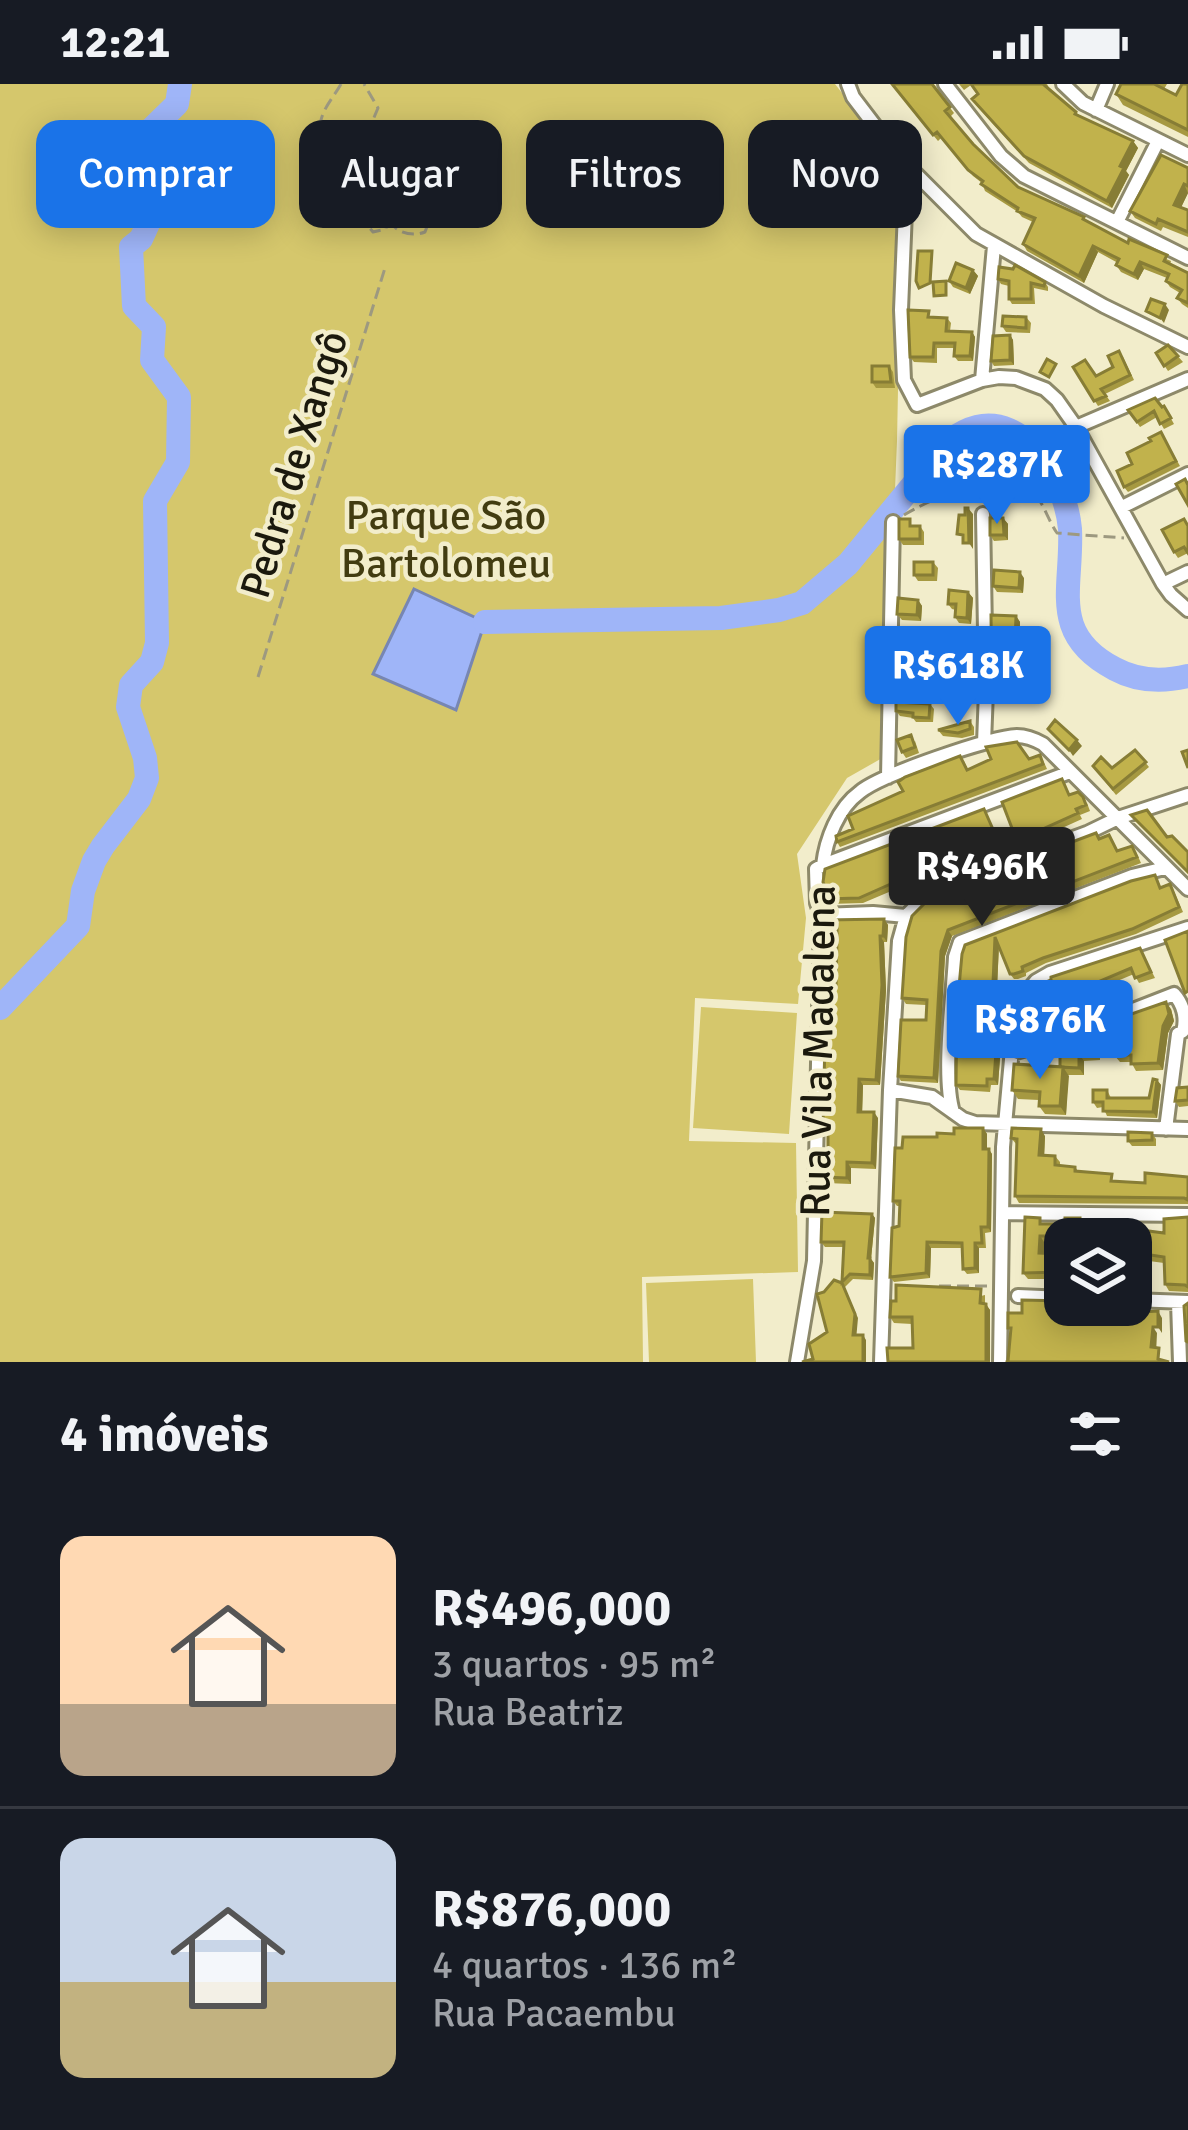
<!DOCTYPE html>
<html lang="pt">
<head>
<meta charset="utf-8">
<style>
	body { margin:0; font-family:Signika,sans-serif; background:#20242c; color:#f1f3f6; height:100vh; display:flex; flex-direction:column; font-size:45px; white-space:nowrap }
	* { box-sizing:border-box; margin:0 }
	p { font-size:39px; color:#9ea1a6 }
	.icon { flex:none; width:66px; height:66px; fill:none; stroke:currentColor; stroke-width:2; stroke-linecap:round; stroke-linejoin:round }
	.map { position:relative; height:1278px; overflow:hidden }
	.drawer { display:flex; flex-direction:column; background:#171b24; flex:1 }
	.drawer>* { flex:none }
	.top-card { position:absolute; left:36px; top:36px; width:1116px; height:108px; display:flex; gap:24px }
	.buttons { position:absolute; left:1044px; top:1134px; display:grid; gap:24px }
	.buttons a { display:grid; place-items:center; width:108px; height:108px; border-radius:24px; background:#171b24; box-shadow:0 6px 30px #0003; font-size:60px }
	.price { position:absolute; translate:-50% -102px; padding:0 27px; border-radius:12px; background:#1a73e8; color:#fff; font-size:39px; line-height:78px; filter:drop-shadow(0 3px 6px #0008) }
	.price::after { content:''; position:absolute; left:50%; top:72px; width:36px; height:27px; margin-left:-18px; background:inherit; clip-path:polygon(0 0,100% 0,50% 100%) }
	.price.current { background:#222; color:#fff }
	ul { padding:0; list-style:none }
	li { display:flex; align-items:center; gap:36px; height:300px; padding:0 60px }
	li+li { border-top:3px solid #363941 }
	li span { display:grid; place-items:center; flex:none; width:336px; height:240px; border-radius:24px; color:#555 }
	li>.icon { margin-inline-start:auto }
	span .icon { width:144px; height:144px; fill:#fffc; stroke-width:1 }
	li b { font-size:51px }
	h2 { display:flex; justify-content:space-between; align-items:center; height:144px; padding:0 60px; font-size:51px }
	.chip { padding:0 42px; border-radius:24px; background:#171b24; box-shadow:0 6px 30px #0003; font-size:42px; line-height:108px }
	.chip.current { background:#1a73e8; color:#fff }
	.status { display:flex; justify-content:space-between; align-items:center; height:84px; padding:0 60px; background:#171b24; direction:ltr }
	.status svg { height:33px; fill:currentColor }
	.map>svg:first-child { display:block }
	.green { fill:#d5c76c }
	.water { fill:#9fb5f8; stroke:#7786b2; stroke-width:3 }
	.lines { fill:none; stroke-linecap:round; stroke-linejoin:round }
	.river { stroke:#9fb5f8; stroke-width:24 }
	.street-casing { stroke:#8d896a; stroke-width:18 }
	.path { stroke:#9d9980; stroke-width:3; stroke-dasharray:12 6; stroke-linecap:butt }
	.street { stroke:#fff; stroke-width:12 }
	.wall { fill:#a69941 }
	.shaded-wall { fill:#877d35 }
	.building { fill:#c1b24c; stroke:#877d35; stroke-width:3 }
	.labels { text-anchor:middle; stroke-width:9; stroke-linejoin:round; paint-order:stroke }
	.street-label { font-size:42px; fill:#1b190d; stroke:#f2edcb }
	.park-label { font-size:42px; fill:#423c11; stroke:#f2edcb }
</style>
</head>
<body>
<div class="status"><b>12:21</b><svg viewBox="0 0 49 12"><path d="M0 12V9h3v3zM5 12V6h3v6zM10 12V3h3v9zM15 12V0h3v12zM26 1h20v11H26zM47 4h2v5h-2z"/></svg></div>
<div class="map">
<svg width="1188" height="1278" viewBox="0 0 1188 1278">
	<rect width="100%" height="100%" fill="#f2edcb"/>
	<!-- green -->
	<path class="green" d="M0,0H835L894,76L900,86L902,98L897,357L884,673L847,694L797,770L806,834L798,920L695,914L689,1057L796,1059L798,1188L642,1193L643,1278H0Z
		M701,923L797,929L789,1050L693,1044Z
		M753,1195L756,1278H649L646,1199Z"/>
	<!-- water -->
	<path class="water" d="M414,505L485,538L456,626L373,590Z"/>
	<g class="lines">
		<!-- river -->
		<path class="river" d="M485,538L721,534L779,526L802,519L848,480L949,357C967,344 986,336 1009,346C1027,354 1039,367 1049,384C1060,402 1068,423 1070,445C1073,504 1048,550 1115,585C1139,598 1163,598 1188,592
			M0,924L78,842L83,807L94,777L103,762L139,715L147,694L145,674L128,623L131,601L152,578L157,559L155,417L178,378L179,313L152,276L154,243L134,222L131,163L141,155L152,131L131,106L137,59L177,20L180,0"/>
		<defs>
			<path id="street" d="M848,0L853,13L898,72L976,150L1104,222L1188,263
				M945,0L1001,72L1024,92L1188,174
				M1063,0L1083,19L1188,71
				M1096,26L1107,0
				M898,72L905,88L906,102L901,226L904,296L917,321L982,296L999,293L1016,294L1045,305L1057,316L1076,343L1163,500L1171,511L1188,526
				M1117,138L1158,57
				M982,296L994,162
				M1076,343L1188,295
				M1122,423L1188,390
				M983,430L986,607L984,659
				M1163,500L1188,488
				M888,693L893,438
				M823,781L1070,688
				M821,831L873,829L906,832
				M1010,970L1056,956L1174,910C1183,920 1187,934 1183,947L1178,950L1166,1045
				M890,1006L932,1013L963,1035L975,1039L1188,1045
				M953,1028C942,992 953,913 955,873L960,858L1132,792L1165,784
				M1003,1129L1188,1131
				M1018,1212L1065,1214
				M1131,1216L1188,1218
				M1178,1218L1180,1278
				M797,1278L814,1177L821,831L817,819L816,785L823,781C826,755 838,724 860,708C880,691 991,653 1017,652C1027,652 1034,655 1043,660L1188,805
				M881,1278L890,1006L899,857L906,832L922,816L949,800L1087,749L1118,734L1188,711
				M1000,1278L1003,1063L1015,932L1027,908L1036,897L1050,889L1188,844"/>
		</defs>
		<!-- street casing -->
		<use href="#street" class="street-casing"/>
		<!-- path -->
		<path class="path" d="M341,0C335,11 324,23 321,36C316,68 343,77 367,64V50L378,24L364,0
			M337,70L321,98L323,115L332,124L358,130L373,148L386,145L388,131L383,119L392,105L373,79L367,64
			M389,136C396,149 412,153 425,148C435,125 415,111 394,105
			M904,431C928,416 998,386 1025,400C1040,408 1047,435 1057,449L1124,454
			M258,593L385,184
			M939,1202H987"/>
		<!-- street -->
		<use href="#street" class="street"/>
	</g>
	<!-- wall -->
	<path class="wall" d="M891,0H932L954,29L950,33L973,60L1018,103L1128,159L1171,177L1170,180L1188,189V224L1182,220L1177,214L1180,209L1170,203L1166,197L1167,194L1144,185L1138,196L1121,188L1116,181L1118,179L1098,168L1084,199L1027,167L1023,160L1033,138L1022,133L1018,128L985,107L982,99L973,92L941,54L938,57Z
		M959,0H1047L1049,4L1080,32L1133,57L1138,64L1126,87L1129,91L1112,124L1029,79L977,22L972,15L978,10L971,1L964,6Z
		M1121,0H1167L1164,5L1176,11L1188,0V53L1123,21L1116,10Z
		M1188,84V109L1181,123L1188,126V153L1163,143L1161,147L1135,134L1130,127Z
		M973,186L978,192L970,210L953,203L949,197Z
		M998,195L1045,198L1048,203V207L1034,204L1035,220H1012L1009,215V202L1001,200Z
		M932,232L947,234L951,239L950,247L972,248L975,253L973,277H958L954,272V264H937V279L914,278L910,273Z
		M1026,233L1031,239L1030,249L1006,248L1002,242Z
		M1010,251L1013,256L1014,281L994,282L991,277Z
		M1168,261L1183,278L1168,287L1156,269Z
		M1123,273L1134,296L1105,310L1110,317L1098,322L1073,283L1096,292L1113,283Z
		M889,282L893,288L895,304H876L872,298Z
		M1164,322L1174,340L1164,345L1157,333L1140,343L1128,326Z
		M1161,348L1180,382L1128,408L1124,403L1132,380Z
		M1003,434L1008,440V456L994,457L990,451Z
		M1184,435L1188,469L1178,474L1174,468Z
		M915,442H920L924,448V461H903L899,455Z
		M933,478L938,484L937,497H918L914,491Z
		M1024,494L1023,509L997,508L993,502Z
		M968,508L973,514L971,540L959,539L955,533L956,526L952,525L948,520Z
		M918,516L922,522L921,537L902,536L897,530Z
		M1016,532L1020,538L1019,561L1023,566L1021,597L1015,596L1013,620L996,619L992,613Z
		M971,554L975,560V591L938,589L934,583Z
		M930,620L934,625L933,638H916L913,634L900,632L896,627Z
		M970,637L974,643V651L962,654L943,652L938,646Z
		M915,657L919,669L906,674L902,668Z
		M1135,666L1149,683L1116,711L1093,682L1112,684Z
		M1029,675L1043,676L1047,685L840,763L837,758L853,745L964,677L968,686Z
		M1062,695L1070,711L1087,719L1090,727L1080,731L1082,735L1031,758L1029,754L1019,758L1015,752Z
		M984,725L1003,765L942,790L930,799L928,797L898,807L896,805L863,819L829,820L824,811Z
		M1131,731L1167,753L1188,768V790Z
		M1109,751L1118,767L1136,768L1141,779L952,852L945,872L938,999L901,997L898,992L926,936V921L906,920L902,914L906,853L1011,787Z
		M1155,791L1161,803L1173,805L1183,828L1136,850L1046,879L1026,889V892L1018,895H1014L1010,890L999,862L997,904L969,915L975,926L1009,920L1003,933L998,1001H991L990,1008L960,1006L956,1001L962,870Z
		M884,835L888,841L887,858H884L886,906L880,1001H863L862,1028L878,1034L876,1085L851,1084V1100L826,1099L822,1093L828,1066V1045L823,1040L827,957L836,901L837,845H831L827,840Z
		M1140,864L1155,894L1139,899L1134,890L1103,903L1089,910L1096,929L1031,953L1027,947L1051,896Z
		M1171,925L1174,937L1168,949L1163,986L1136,987L1131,978H1120L1115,972H1100V976L1084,977V991H1068L1066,1031L1045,1030L1039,1022V1016L1018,1015L1012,1006L1060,983L1121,945Z
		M1157,996L1161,1001L1157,1034L1107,1032L1103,1023L1097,1024L1093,1018L1107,1006L1111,1014H1149Z
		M1188,1003V1022L1179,1023L1175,1017Z
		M983,1044L987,1050V1065L992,1070L991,1148L985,1149L986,1164H979V1189L967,1190L963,1185L962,1164H931L930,1194L894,1198L890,1193L899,1142L900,1122H897L893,1117L902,1064L937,1053Z
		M1152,1049L1156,1055V1062H1132L1128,1057Z
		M1045,1052L1044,1071L1055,1072L1060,1078V1082L1075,1083L1078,1087L1116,1097L1145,1099L1188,1093V1120L1019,1119L1015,1112L1017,1061L1011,1054Z
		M872,1130L875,1134L871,1175L874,1179L873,1196L853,1195L845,1203L842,1198L844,1163H825L821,1158Z
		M1188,1133V1208L1169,1207L1165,1200L1164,1179L1134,1175L1131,1170V1161L1164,1149Z
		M1080,1134L1085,1140L1084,1155H1065V1158H1044V1169L1065,1170V1202L1062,1195H1028L1023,1189L1045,1140H1065Z
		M985,1211V1220L990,1226V1278H888L913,1264L912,1240L894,1239L890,1233Z"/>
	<!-- shaded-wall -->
	<path class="shaded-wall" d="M1133,57L1138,64L1126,87L1129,91L1112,124L1107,117L1120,82Z
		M1184,100L1188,109L1179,128L1174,121Z
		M1093,162L1098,168L1084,199L1079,192Z
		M1140,178L1144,185L1138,196L1134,190Z
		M973,186L978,192L970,210L966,204Z
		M1165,220L1169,226L1164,239L1160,234Z
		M972,248L975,253L973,277L970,272Z
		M1010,251L1013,256L1014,281L1010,276Z
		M968,424L973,430V465L969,459Z
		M1003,434L1008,440V456L1004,451Z
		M1020,488L1024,494L1023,509L1019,504Z
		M968,508L973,514L971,540L967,534Z
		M918,516L922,522L921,537L917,531Z
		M1016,532L1020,538L1019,561L1023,566L1021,597L1017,591Z
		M971,554L975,560V591L971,585Z
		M1011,591L1015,596L1013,620L1009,614Z
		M1077,656L1082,662L1073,672L1069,666Z
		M884,835L888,841L887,858L883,852Z
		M948,846L952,852L945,872L938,999L934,994L941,867Z
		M880,852L884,858L886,906L880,1001L876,996Z
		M995,853L999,859L997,904L993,899Z
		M1005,915L1009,920L1003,933L998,1001L994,995L999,928Z
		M1166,918L1171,925L1174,937L1168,949L1163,986L1158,979Z
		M1079,970L1084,977V991L1079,984Z
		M1063,983L1069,992L1066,1031L1060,1022Z
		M859,995L863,1001L862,1033L858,1028Z
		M1157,996L1161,1001L1157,1034L1153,1028Z
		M874,1028L878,1034L876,1085L872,1079Z
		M983,1044L987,1050V1070L983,1065Z
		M1041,1045L1045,1052L1044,1077L1039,1071Z
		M989,1065L992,1070L991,1148L988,1143Z
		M847,1078L851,1084V1100L847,1094Z
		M872,1130L875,1134L871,1175L874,1179L873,1196L870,1191L868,1174Z
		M1080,1134L1085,1140L1084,1155L1080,1152Z
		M1040,1152L1044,1158V1175L1039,1169Z
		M927,1158L931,1164L930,1194L926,1189Z
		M975,1159L979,1164V1189L975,1184Z
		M842,1199L858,1234L856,1256L853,1251Z
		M986,1220L990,1226V1278L986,1276Z
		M1158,1227L1162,1234V1249L1158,1243Z
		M1153,1243L1157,1249L1156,1270L1151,1263Z
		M863,1251L866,1256V1278H863Z"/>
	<!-- building -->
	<path class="building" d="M892,0H932L950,23L945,27L973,60L1018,103L1084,133L1083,135L1128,159L1129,155L1167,171L1164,177L1188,189V219L1177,214L1182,206L1166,197L1169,190L1140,178L1134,190L1116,181L1119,175L1093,162L1079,192L1023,160L1035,134L1017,127L1018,124L981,100L983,97L968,86L937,48L933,51Z
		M971,0H1043L1076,28L1075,30L1133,57L1120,82L1124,84L1107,117L1024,72L972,15L978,10Z
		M1121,0H1154L1176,11L1182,0H1188V46L1116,10Z
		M1161,71L1188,84V102L1184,100L1174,121L1188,126V148L1158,135L1156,140L1130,127Z
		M893,95V110L883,111L882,97Z
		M892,128V140H881V129Z
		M918,167H932L930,199L919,204L916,197Z
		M956,179L973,186L966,204L949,197Z
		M1015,181L1045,198L1044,202L1031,199V215H1009V197L998,195L999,183L1013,185Z
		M946,197V211L934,212L933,198Z
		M1151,215L1165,220L1160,234L1146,227Z
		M908,226L929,227L928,233L947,234L946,247L972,248L970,272H954L955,259H934L933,273H910Z
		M1003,232L1026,233V244L1002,242Z
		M1010,251V276L991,277L993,252Z
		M1168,261L1178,272L1164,282L1156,269Z
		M1119,267L1130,291L1101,305L1106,312L1094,317L1073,283L1085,276L1096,292L1113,283L1108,272Z
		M1047,275L1056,280L1049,293L1040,288Z
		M872,282H889L891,298H872Z
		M1155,314L1162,323L1164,322L1171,334L1160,340L1154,327L1137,338L1128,326Z
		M1161,348L1176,377L1124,403L1117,387L1132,380L1127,369L1151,357L1149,354Z
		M1185,395L1188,401V421L1176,400Z
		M965,424H968L969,459H963V451L957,450L959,431H965Z
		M990,434H1003L1004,451H990Z
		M899,435H910V442H920V455H899Z
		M1184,435L1188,442V469L1184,463L1174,468L1162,446Z
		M914,478H933V491H914Z
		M994,486L1020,488L1019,504L993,502Z
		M949,506L968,508L967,534L955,533L956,520H948Z
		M898,514L918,516L917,531L897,530Z
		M991,531L1016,532L1015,560H1019L1017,591H1011L1009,614L992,613Z
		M936,551L971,554V585L934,583Z
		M896,618L930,620L929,634L913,633V629L896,627Z
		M1055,636L1077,656L1069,666L1048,645Z
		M970,637V645L958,649L938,646Z
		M911,651L915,663L902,668L897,656Z
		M1017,658L1029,675L1040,671L1043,680L837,758L836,752L853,745L848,732L903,707L898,698L905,693L960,672L967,686L991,675L986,663Z
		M1135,666L1146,678L1113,705L1093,682L1101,673L1112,684Z
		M1188,666V684L1182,668Z
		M1062,695L1069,711L1078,708L1083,713L1086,721L1076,725L1078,729L1027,752L1025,748L1015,752L1002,718Z
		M984,725L999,759L938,785L926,794L925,791L894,802L893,799L859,814L825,815L824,811L826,805L823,798L825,785Z
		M1147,726L1167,753L1172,752L1188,768V788L1131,731Z
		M1096,749L1099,755L1109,751L1117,767L1132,762L1137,773L948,846L941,867L934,994L898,992L901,936H926L927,916L902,914L906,853L912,832L925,819L950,804L1009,782L1011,787L1026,781L1024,776Z
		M1155,791L1160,804L1170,800L1179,823L1132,845L1043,874L1022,883L1023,887L1014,890H1010L995,853L993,899L959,913H968L973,927L1005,915L999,928L994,995H987V1002L956,1001L957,925L962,870L965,861L1131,797Z
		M884,835L883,852H880L882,901L876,996L859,995L858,1028H874L872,1079L847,1078V1094L822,1093L826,1066H828V1040H823L825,956L827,957L826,929L831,928L832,901H836L837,853V839L827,840V836Z
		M1188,847V907L1185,909L1165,856Z
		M1140,864L1151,888L1135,894L1131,884L1100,897L1085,905L1093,924L1027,947L1022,930L1024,924L1040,917L1035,905L1037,902L1051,896V893Z
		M1166,918L1169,930L1163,942L1158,979L1131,980V971H1115V965H1095V970H1079V984L1060,983V957L1092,945H1121L1117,935Z
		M1014,980L1063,983L1060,1022H1039L1040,1008L1012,1006Z
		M1153,995L1157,996L1153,1028L1103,1027V1018H1093V1006H1107V1014H1149Z
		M1188,1003V1016L1175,1017L1177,1004Z
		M954,1044H983V1065H989L988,1143H981L982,1159H975V1184L963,1185L962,1159L927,1158L926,1189L890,1193L892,1144L899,1142L900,1117H893L895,1064H902L903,1053H937V1049L954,1050Z
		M1012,1044L1041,1045L1039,1071L1055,1072V1081L1075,1083V1087L1112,1090L1111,1097L1145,1099V1089L1188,1093V1116L1184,1114L1015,1112L1017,1055L1011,1054Z
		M1128,1048L1152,1049V1056L1128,1057Z
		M822,1128L872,1130L868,1174H870V1191L850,1190L842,1198L844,1158H821Z
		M1025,1133L1040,1134V1140H1065V1134H1080V1152H1040L1039,1169L1065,1170V1199L1062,1197V1188L1023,1189Z
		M1188,1133V1203L1185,1201L1165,1200L1164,1173L1131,1168L1133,1145L1164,1149V1135Z
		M1111,1138H1122V1155H1111Z
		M834,1196L842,1199L855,1230L853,1251H863V1278H802L813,1275L809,1260L827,1248L817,1210L824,1208Z
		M896,1201L981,1205L980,1219L986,1220V1276L988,1278H888L887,1264H913L912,1233H890L891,1217H896Z
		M1022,1216L1065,1217V1221H1144V1228L1158,1227V1243H1153L1151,1263L1159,1264L1158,1275L1169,1278H1006L1008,1277L1011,1244H1008V1229H1022Z
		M1188,1219V1258L1186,1257L1184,1222Z"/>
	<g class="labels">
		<!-- street labels -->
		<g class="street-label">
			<text transform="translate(293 380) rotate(-73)" y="15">Pedra de Xangô</text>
			<text transform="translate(817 967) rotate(-89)" y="15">Rua Vila Madalena</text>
		</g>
		<!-- park labels -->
		<g class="park-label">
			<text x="446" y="445">Parque São<tspan x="446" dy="48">Bartolomeu</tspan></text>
		</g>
	</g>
</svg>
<div class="buttons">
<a><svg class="icon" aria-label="layers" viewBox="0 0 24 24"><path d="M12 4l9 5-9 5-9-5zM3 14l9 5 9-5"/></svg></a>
</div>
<b class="price" style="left:997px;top:443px">R$287K</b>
<b class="price" style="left:958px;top:644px">R$618K</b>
<b class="price current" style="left:982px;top:845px">R$496K</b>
<b class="price" style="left:1040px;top:998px">R$876K</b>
<div class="top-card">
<a class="chip current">Comprar</a>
<a class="chip">Alugar</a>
<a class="chip">Filtros</a>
<a class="chip">Novo</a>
</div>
</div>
<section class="drawer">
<h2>4 imóveis<svg class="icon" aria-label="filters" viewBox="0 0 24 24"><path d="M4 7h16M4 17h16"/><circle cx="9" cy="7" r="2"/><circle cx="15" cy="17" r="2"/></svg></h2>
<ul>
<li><span style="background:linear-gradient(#ffd9b3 70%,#b9a48a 0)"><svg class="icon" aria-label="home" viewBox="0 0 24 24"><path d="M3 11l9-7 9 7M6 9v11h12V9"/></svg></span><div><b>R$496,000</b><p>3 quartos · 95 m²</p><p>Rua Beatriz</p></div></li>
<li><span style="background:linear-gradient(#c9d6e8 60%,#c2b280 0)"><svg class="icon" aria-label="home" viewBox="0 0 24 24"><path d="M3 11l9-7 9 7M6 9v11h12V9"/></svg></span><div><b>R$876,000</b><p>4 quartos · 136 m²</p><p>Rua Pacaembu</p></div></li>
</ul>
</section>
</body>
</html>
